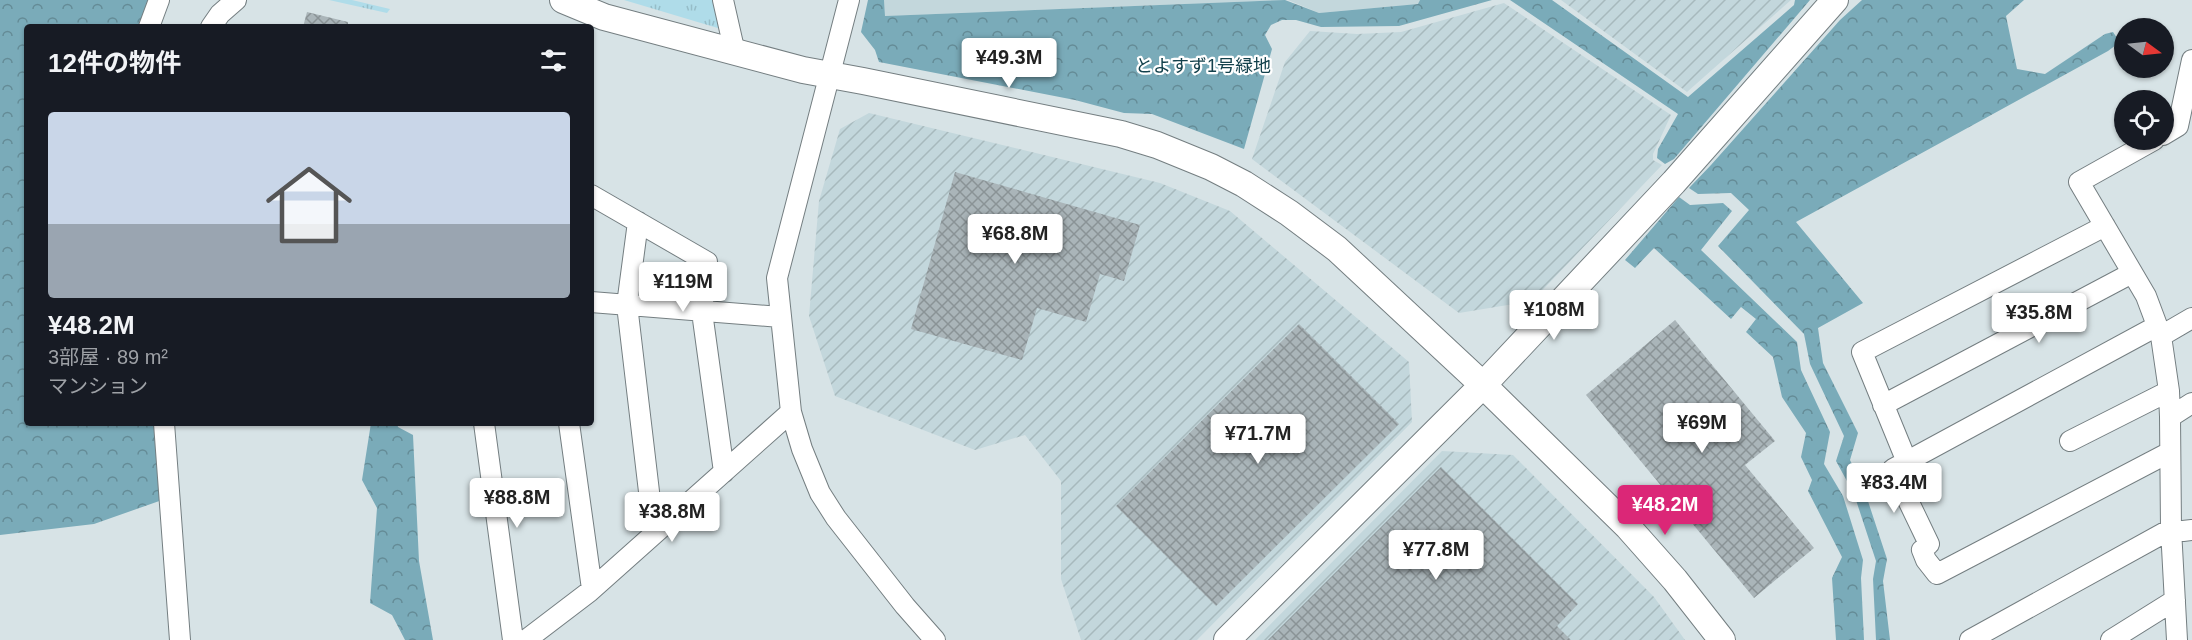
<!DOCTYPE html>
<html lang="ja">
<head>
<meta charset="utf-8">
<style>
	body { margin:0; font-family:Helvetica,"Noto Sans JP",sans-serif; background:#20242c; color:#f1f3f6; height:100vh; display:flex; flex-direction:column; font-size:22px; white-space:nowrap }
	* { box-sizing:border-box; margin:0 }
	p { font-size:20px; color:#9ea1a6 }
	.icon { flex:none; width:33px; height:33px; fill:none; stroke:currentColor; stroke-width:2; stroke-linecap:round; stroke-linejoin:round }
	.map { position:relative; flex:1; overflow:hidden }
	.side { position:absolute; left:24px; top:24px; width:570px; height:402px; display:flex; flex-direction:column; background:#171b24; border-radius:6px; box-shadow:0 2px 4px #0004 }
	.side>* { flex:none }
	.needle { width:39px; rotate:105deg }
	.controls { position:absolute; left:2114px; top:18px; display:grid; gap:12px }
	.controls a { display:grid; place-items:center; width:60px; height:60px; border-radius:50%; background:#171b24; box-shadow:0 2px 4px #0004; font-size:30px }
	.price { position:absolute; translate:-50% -51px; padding:0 14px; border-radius:6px; background:#fff; color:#222; font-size:20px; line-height:39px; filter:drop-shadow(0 2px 3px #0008) }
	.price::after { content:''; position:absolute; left:50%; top:36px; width:18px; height:14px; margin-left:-9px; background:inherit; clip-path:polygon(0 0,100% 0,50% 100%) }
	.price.current { background:#db2777; color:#fff }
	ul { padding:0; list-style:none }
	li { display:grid; align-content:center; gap:12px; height:318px; padding:0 24px }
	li+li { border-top:2px solid #363941 }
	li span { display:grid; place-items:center; height:186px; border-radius:6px; color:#555 }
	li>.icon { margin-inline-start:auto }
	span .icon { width:108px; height:108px; fill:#fffc; stroke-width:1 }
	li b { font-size:26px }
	h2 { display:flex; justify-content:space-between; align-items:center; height:72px; padding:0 24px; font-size:26px }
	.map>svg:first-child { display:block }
	.built { fill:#c3d7dc }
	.industrial { fill:url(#industrial-furrows) }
	.grass { fill:url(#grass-tufts) }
	.forest { fill:url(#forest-crowns) }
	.building { fill:url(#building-cross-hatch) }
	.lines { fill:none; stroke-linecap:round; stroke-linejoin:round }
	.minor-casing { stroke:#747e81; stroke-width:22 }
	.tertiary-casing { stroke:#747e81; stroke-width:28 }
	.minor { stroke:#fff; stroke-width:20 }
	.tertiary { stroke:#fff; stroke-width:26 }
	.labels { text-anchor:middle; stroke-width:4.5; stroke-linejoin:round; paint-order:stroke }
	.park-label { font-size:18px; fill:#13414c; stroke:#fff }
</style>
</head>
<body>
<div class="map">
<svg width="2192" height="640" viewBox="0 0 2192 640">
	<defs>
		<pattern id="industrial-furrows" width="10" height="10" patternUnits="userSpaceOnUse" patternTransform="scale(1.5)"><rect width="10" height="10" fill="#c3d7dc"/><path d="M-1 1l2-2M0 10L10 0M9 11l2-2" fill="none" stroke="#a7b9bd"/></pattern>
		<pattern id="grass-tufts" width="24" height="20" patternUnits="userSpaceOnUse" patternTransform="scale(1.5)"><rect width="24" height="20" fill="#afdce9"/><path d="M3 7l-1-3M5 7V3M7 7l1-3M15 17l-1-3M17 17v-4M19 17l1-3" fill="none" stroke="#96bdc8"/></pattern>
		<pattern id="forest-crowns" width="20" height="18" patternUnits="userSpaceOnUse" patternTransform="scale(1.5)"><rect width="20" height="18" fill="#7aabb9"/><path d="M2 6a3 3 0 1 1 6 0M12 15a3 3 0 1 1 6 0" fill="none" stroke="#648b96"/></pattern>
		<pattern id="building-cross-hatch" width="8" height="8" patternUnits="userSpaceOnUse" patternTransform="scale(1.5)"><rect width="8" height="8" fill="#aab5b9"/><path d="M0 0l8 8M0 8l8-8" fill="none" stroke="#8a9396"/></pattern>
	</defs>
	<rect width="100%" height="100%" fill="#d7e3e6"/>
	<!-- built -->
	<path class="built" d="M884,0H1285L885,16Z
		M1288,0H1420L1419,4L1319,13Z"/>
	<!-- industrial -->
	<path class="industrial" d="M1561,0H1791L1687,92Z
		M1504,3L1671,115L1653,154V160L1662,165L1532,301L1459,313L1252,159L1285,62L1310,31L1357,34L1401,32Z
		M869,113L1160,183L1230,211L1409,362L1412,422L1197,640H1081L1061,579V481L1025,435L975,450L835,396L809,316L819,201L840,129Z
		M1442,451L1513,455L1654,597L1685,640H1255Z"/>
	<!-- grass -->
	<path class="grass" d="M329,0H352L390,9L387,13Z
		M624,0H714L721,29Z"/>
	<!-- forest -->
	<path class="forest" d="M0,0H153L145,27H27V423H160L165,499L94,524L0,535Z
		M868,0H884L885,16L1285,0L1319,13L1418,4L1420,0H1492L1399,26L1321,27L1296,20H1282L1271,25L1265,35L1272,49L1244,149L1152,114L1124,113L1075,100L879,62L875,50L861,32Z
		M1510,0H1552L1688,97L1794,5L1795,0H1810L1674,159L1665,164L1657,158L1658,149L1678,114Z
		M1862,0H2024L2006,16L2017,69L2045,74L2105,34L2113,32L2117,38L2116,45L2108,51L1796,222L1863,303L1818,328L1823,363L1858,433L1850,460L1864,489L1887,559L1883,581L1890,640H1876L1873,579L1876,561L1854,494L1836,461L1844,436L1810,364L1804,334L1718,246L1749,210L1731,193L1698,194L1689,188L1711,165L1840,20Z
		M1679,197L1690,205L1723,203L1732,211L1701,250L1797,342L1801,370L1830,432L1824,464L1843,496L1863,560L1861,578L1864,640H1836L1832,578L1842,557L1808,491L1812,480L1801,457L1806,433L1782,397L1773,357L1746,332L1756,319L1741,307L1731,319L1654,248L1635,268L1625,260Z
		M371,423H397L398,427L413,435L419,561L433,640H405L392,615L370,603L377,508L362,480Z"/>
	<!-- building -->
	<path class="building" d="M307,12L348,22V27H303Z
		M955,172L1140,225L1124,281L1100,274L1086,322L1037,308L1022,360L911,329Z
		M1675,320L1775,441L1745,465L1814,548L1754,598L1586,395Z
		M1299,324L1399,424L1216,606L1116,506Z
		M1441,467L1578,604L1557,626L1571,640H1268Z"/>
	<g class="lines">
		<defs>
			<path id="minor" d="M723,0L735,53
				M849,0L777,278L791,412L802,449L820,493L836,518L905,606L935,640
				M149,27L159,0
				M211,27L220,14L236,0
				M2163,135L2178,126L2192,60
				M2154,140L2079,182L2146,296L2161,336L2169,391L2170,417L2171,529L2177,640
				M591,195L707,262L702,312L724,472
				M638,222L627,305L654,534
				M591,302L780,317
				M2157,326L1893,469L1929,544L1922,550L1926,560L1937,574L2170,452
				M2161,336L2192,318
				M1883,405L2132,273
				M2170,417L2192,403
				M164,423L180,640
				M484,423L513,640
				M569,423L592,589
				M2070,441L2169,391
				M1907,462L1862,352L2105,226
				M526,640L589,592L791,412
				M1970,640L2171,529L2183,531L2192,530
				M2111,640L2175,600"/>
			<path id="tertiary" d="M563,0L604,17L803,70L863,81L1121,134L1157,145L1211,167L1244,184L1289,213L1337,249L1483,385L1628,527L1675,580L1722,640
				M1227,640L1483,385L1674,182L1835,0"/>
		</defs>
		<!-- minor casing -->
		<use href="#minor" class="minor-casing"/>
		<!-- tertiary casing -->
		<use href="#tertiary" class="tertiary-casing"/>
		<!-- minor -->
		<use href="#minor" class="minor"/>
		<!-- tertiary -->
		<use href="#tertiary" class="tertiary"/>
	</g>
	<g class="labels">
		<!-- park labels -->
		<g class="park-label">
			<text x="1203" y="72">とよすず1号緑地</text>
		</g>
	</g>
</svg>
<div class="controls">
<a><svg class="needle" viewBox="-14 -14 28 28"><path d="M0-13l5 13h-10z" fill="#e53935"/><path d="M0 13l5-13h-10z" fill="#9ea1a6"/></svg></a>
<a><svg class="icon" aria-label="locate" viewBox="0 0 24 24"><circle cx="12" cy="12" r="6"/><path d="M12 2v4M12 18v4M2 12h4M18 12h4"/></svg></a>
</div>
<b class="price" style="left:1009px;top:89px">¥49.3M</b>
<b class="price" style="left:1015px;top:265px">¥68.8M</b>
<b class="price" style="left:683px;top:313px">¥119M</b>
<b class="price" style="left:1554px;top:341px">¥108M</b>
<b class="price" style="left:2039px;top:344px">¥35.8M</b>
<b class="price" style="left:1702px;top:454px">¥69M</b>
<b class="price" style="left:1258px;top:465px">¥71.7M</b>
<b class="price" style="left:1894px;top:514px">¥83.4M</b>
<b class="price" style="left:517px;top:529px">¥88.8M</b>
<b class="price current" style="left:1665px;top:536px">¥48.2M</b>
<b class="price" style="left:672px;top:543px">¥38.8M</b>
<b class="price" style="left:1436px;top:581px">¥77.8M</b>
<section class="side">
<h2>12件の物件<svg class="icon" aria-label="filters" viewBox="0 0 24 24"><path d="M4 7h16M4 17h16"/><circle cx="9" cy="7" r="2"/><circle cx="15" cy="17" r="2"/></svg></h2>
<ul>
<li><span style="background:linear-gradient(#c9d6e8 60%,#9aa5b1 0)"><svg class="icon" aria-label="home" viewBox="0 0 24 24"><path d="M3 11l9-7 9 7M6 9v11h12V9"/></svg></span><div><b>¥48.2M</b><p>3部屋 · 89 m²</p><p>マンション</p></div></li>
</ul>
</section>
</div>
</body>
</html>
